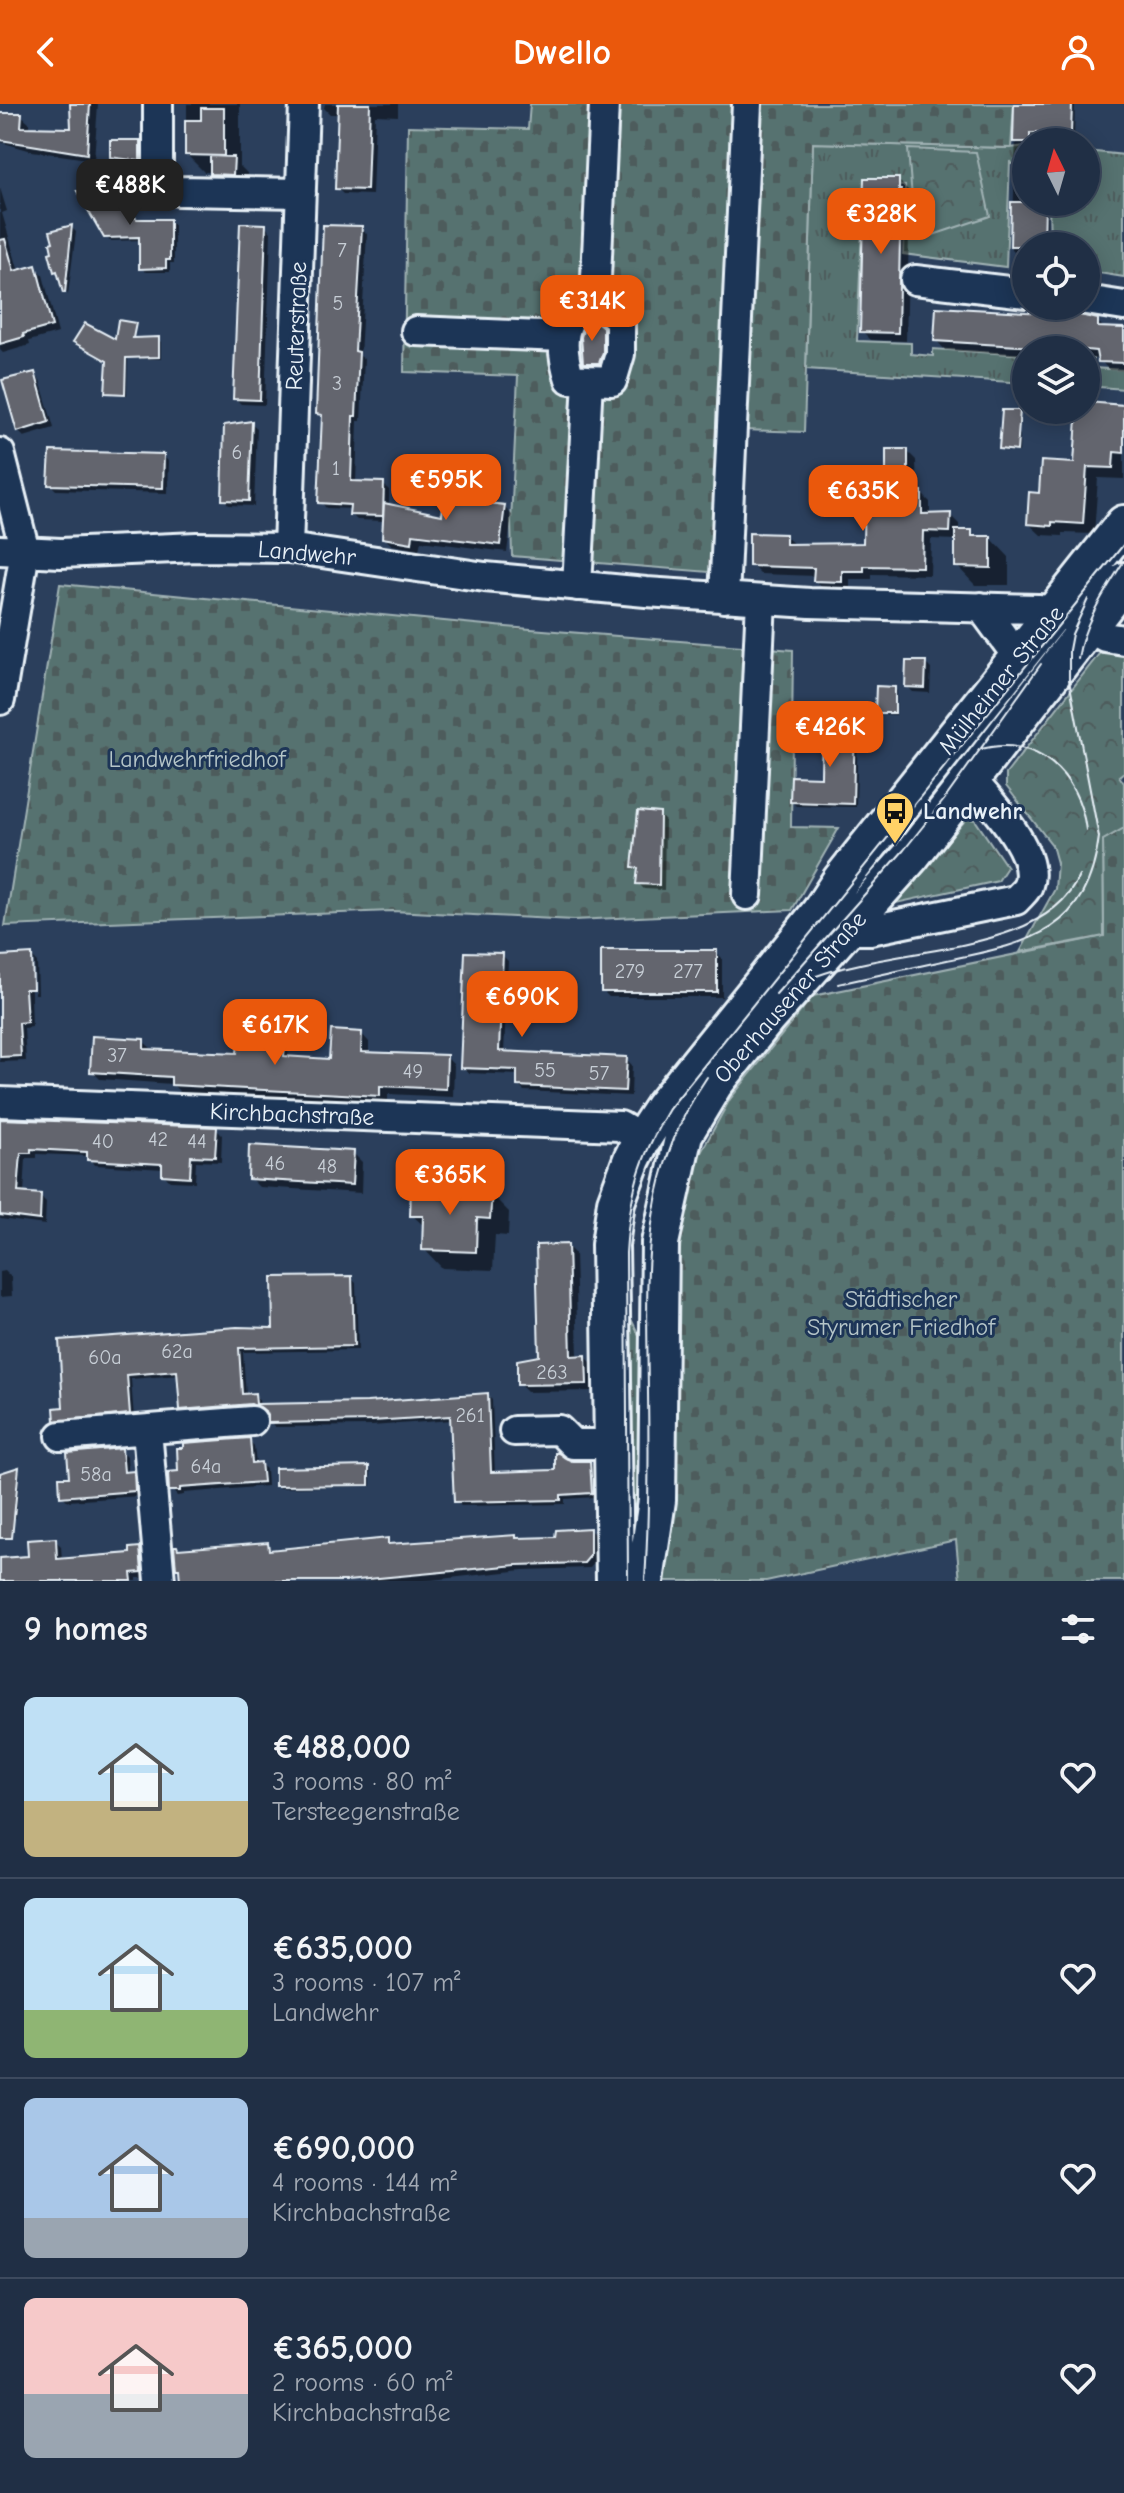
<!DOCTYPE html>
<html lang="en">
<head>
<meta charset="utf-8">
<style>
	body { margin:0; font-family:"Comic Neue",sans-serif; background:#28374c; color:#f1f3f6; height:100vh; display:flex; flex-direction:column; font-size:30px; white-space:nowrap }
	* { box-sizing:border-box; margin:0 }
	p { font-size:26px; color:#a2a9b3 }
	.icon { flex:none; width:44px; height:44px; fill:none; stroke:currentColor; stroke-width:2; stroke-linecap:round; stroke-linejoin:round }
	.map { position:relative; height:1477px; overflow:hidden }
	.side { display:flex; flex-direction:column; background:#202f45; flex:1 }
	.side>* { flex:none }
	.needle { width:52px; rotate:355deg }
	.tools { position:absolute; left:1012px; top:24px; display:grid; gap:16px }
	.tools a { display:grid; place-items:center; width:88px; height:88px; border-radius:50%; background:#202f45; box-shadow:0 4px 20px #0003,0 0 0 2px #3d4a5e; font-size:40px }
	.price { position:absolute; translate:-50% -68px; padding:0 18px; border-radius:16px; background:#ea580c; color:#fff; font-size:26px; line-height:52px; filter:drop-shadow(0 2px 4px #0008) }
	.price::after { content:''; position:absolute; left:50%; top:48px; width:24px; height:18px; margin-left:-12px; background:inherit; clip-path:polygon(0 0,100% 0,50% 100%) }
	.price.active { background:#222; color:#fff }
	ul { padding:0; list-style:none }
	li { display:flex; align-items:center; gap:24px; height:200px; padding:0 24px }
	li+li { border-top:2px solid #3d4a5e }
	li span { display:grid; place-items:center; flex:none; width:224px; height:160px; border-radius:12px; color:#555 }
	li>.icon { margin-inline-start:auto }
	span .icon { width:96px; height:96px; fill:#fffc; stroke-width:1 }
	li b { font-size:34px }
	h2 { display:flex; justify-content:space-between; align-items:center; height:96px; padding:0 24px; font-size:34px }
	header { display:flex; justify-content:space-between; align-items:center; height:104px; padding:0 24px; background:#ea580c; color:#fff; font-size:36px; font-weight:700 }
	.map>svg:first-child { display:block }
	.grass { fill:url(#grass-tufts); stroke:#a0b2b4; stroke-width:2 }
	.cemetery { fill:url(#cemetery-stones); stroke:#a0b2b4; stroke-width:2 }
	.park { fill:url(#park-crowns); stroke:#a0b2b4; stroke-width:2 }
	.shadow { fill:#0007 }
	.building { fill:#64656e; stroke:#e8f1f8; stroke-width:2 }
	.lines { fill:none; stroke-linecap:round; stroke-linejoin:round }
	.minor-casing { stroke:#e8f1f8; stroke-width:34 }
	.major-casing { stroke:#e8f1f8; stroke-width:42 }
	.minor { stroke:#1d3557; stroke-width:28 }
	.major { stroke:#1d3557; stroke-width:36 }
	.tram { stroke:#e8f1f8; stroke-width:2 }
	.labels { text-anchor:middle; stroke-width:6; stroke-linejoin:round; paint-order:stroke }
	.number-label { font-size:20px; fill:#c7ced6 }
	.street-label { font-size:24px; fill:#e8f1f8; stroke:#1d3557 }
	.park-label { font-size:24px; fill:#b5c5c8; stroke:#1d3557 }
	.poi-label { font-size:24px; font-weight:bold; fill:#e8f1f8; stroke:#1d3557; text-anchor:start }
</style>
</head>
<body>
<header><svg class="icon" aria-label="back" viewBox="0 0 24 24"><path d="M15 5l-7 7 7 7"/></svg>Dwello<svg class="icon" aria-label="person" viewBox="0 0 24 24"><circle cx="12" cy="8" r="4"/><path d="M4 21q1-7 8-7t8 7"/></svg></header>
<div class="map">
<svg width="1124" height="1477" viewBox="0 0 1124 1477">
	<defs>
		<pattern id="grass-tufts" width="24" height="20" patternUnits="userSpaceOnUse" patternTransform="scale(2)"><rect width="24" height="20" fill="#577270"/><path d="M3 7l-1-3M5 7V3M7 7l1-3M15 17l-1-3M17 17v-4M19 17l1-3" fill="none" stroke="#4e5b5b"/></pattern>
		<pattern id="cemetery-stones" width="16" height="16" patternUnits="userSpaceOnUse" patternTransform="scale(2)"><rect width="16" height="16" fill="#577270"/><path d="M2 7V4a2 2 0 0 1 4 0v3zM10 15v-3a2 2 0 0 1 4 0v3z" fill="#4e5b5b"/></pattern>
		<pattern id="park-crowns" width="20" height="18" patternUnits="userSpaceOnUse" patternTransform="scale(2)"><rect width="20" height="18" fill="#577270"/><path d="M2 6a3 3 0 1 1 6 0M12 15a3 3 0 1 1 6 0" fill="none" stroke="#4e5b5b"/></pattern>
	</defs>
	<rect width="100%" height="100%" fill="#2b3f5c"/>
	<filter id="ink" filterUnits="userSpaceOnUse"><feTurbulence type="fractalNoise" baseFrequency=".0125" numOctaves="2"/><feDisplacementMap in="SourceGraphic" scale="16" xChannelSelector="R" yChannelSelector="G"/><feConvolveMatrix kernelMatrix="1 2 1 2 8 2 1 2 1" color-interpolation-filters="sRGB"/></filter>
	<g filter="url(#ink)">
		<!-- grass -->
		<path class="grass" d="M813,39L1010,44L1026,42V60H1011L1010,57L1006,163L903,150L905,82L864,80L857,237L911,239V250L933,252V245L1026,251V279L806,265Z
			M1086,47L1124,51V173L1086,167V142H1050L1049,98H1086Z
			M1086,254L1093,255V264L1124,266V285L1086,282Z
			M631,1215L643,1239L646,1391L634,1435Z"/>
		<!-- cemetery -->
		<path class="cemetery" d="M530,0H1014L1011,44L813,39L804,328L742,326L734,470L512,452L511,418L518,272L404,268L408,22L528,25Z
			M60,480L506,523L793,546L791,723L839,724L792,806L574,816L392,807L5,822Z
			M1124,724V1477H960L956,1436L766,1477H660L682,1113L699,1052L730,995L813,892L1104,832L1103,736Z"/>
		<!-- park -->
		<path class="park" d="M908,45L976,48L990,112L930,132L912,94Z
			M1124,546V668L1119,672L1124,679V724L1103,736L1104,832L1020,848L1055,785L1057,759L1052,741L1006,682V670L1099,550Z
			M967,714L975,716L1007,763L998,777L896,799Z"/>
		<!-- shadow -->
		<path class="shadow" d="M72,0H98L94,56L32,47L0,38V11H21L29,18V25L73,26Z
			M187,0H240V62L247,69V84H226L212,68H204L187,51Z
			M325,0H398V12L375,11L372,91L343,90L337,84L340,10H330L324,4Z
			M1017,0H1075L1074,33L1048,32V38H1026V98H1047V142H1026V149H1015L1012,146Z
			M139,38L144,43V61L117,57L112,52Z
			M898,76L908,86L910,97L906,237L871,236L862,227Z
			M0,84L7,107L2,109L19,168L35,164L43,171L58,229L29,237L30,241L3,249L0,246Z
			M129,111L136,117H170L174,121V159H170V168H146L141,164V136L110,137L106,133Z
			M265,122L271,128L265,301L241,300L235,294Z
			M71,123L76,128L68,191L61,173L55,167V149Z
			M361,124L367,130L360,252L364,255L361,317H358L356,379L383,380L389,386V402L444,414L504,403L512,411L507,448L421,437L419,446L392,441L384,434L385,417L357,416L351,410L352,405L326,404L321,398L324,315L318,310Z
			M1097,217L1105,225L1124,226V267L1109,266L1099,255L1086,254V246H1026V251L945,246L936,236Z
			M597,221L608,231L605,264H591L585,258Z
			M137,223L135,236L158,235L161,238V255H128L127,291L110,290L107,288L129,243L133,244Z
			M34,270L40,276L54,324L24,333L18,327Z
			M1022,288H1026V306H1041V308L1024,307L1021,305Z
			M1086,300L1124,303V375L1098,374L1094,430L1063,429V432L1041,431L1029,420L1076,361L1081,306H1086Z
			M251,319L257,324L254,402L229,401L224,395Z
			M1018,329L1020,331L1019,348L1003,347L1001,344Z
			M907,347L916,356L917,389H921L930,398V412L950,411L959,420V428H971L978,434H991L1009,453V481H975L957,462V436L931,435L930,471L872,470V475H850V486H825L815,476L816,472L760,470L751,461L785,432L795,441H865Z
			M163,352L169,358L168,389L56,386L50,380Z
			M925,559L931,565L930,589L913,588L907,582Z
			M894,585L897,587L896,611L879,610L877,608Z
			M854,620L858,624L856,703L796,702L792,698L823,675Z
			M659,711L665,717L664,786L644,785L638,779L639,767L634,762Z
			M716,848L722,854V893H609L603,887Z
			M502,851L508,857L504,949L626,955L632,961L631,992L524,987L519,982V971L468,969L463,963Z
			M31,852L37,858L38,890H35L34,856H30L32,923L24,924L26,957L0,958V854Z
			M361,929L369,938V951L446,953L454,961L453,993L388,990V999L181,989L172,980L100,975L92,967L143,937L152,945L239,951L284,945L292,953L331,957Z
			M0,1017L216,1025L222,1031L221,1058L196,1057L195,1078L170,1077L164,1071V1065L95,1061L89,1052L37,1050V1054H26L24,1090L40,1092L46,1098L45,1121L0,1115Z
			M353,1049L362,1058L361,1089L259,1083L250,1074Z
			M491,1090L509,1108L508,1132L495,1131L493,1166L442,1164L424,1145L425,1123L412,1111Z
			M567,1142L575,1150L578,1253H586L594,1261V1287L527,1288L519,1280L541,1254Z
			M5,1167L11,1173L12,1192L0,1193V1168Z
			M351,1174L356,1179L358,1246L243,1248L246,1292L254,1291L259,1296L260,1302L367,1300L487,1291L492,1296L495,1370L557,1367L571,1359H590L595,1364L596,1393L565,1395V1400L461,1402L456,1397L452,1316L372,1322L275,1323L270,1318L268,1309L258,1304L187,1310L182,1305L180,1271L131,1275L134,1314L61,1321L56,1316L66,1305L61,1238L275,1226Z
			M249,1336L254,1342L256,1360H260L266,1365L267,1382L184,1389V1391L177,1392L172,1386Z
			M121,1346L127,1352L128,1370L133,1369L138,1375L140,1392L68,1397L62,1392L71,1375Z
			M368,1364L371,1367V1382L279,1384L277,1381Z
			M18,1365L20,1367L16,1414L0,1413V1387Z
			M590,1426L595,1431V1458L590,1464L523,1466L422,1477H182L181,1468L178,1464L180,1447L267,1440L273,1448L387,1436L393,1441L557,1435Z
			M55,1436L61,1442L62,1456L132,1451L139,1446L145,1452L147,1474H137V1477H0V1456L30,1454Z"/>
		<!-- building -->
		<path class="building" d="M70,0H90L87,50L0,36V9H22L21,23L71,24Z
			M338,0H370L367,86L335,85Z
			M1014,0H1072L1071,30L1030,29V38H1013Z
			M201,4H224V52L185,51V16H201Z
			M110,36H140V57L110,53Z
			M210,52L234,53L233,71L210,70Z
			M864,74H899V86H901L898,229L860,228Z
			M77,87H115L127,107L137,115H170V156H166V164L139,165V133L104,134Z
			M1011,98H1045L1044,142H1010Z
			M240,119L266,120L260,296L233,295Z
			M72,121L65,189H63L57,167L54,168L49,149L52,148L50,139L53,138L50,127Z
			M323,121L362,122L355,247L359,248L356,312H353L351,377L384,378L383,412L349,411L350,401L318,399L322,311L316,310Z
			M5,135L14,167L36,161L52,222L23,230L24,233L0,240V136Z
			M936,203L1080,211L1098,215V223L1124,224V259L1098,258L1096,247L1086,246L934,237Z
			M118,216L136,219L133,234L159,233V253L126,254L125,290L105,289L107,257L73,238L85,219L115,235Z
			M589,219H598L603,223V248L599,259H583L581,233L584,224Z
			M35,268L49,318L17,328L2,276Z
			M1086,298L1124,301V349L1114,348L1113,364L1087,363L1083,420L1052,418V422L1027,420L1029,388L1039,389L1041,357L1074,359L1077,314L1079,306H1086Z
			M1002,306H1020L1017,347L999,345Z
			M252,317L249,397L222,396L224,321Z
			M886,345H908V387H922V410L951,409L950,428L923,427L922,463L864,462V467H842V478L813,477L814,464L749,462V429L786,430V440L863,439L864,391L886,392Z
			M50,347L164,350L163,384L48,381Z
			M444,394L505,401L500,441L413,430L412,439L382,434L384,399L442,411Z
			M955,426H972V432H991V464L955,463Z
			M906,557H926L925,584L905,583Z
			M876,582L895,583V609H875Z
			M822,617L855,618L853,700L790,698L791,672L821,673Z
			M638,707L660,709L659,781L636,780L638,764L632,763Z
			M601,846H717V888H601Z
			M465,848L503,849L499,947L627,953L625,987L517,982V966L460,964Z
			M32,850L33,885H25L27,918L19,919L21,952L0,953V852Z
			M331,926L362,928L361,948L447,951L446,985L380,982V992L171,981V973L90,968L92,932L144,935V945L237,949L238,940L285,943L284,952L329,955Z
			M0,1015L217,1023L215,1053L191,1052L190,1073L175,1072L162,1071V1060L87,1056V1048L31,1045V1049H21L18,1088L41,1090L40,1116L0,1111Z
			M249,1041L354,1047L352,1081L248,1075Z
			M411,1084L492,1088L490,1115L477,1114L476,1148L422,1146L423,1112H410Z
			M568,1140L571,1252L586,1251L587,1280L517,1281V1256L539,1252L536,1141Z
			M352,1172L354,1242L239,1244L242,1290L255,1289L256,1300L367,1298L488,1289L491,1368L555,1366V1349H558L572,1357H590L592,1389L561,1391V1396L454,1398L450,1312L372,1317L268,1319L265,1307L251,1300L180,1306L177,1267L127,1271L130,1310L55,1317L54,1304L63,1303L59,1236L237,1223L273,1224L272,1173Z
			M250,1334L252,1359L261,1358L263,1378L180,1384V1387H169L168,1368L178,1367L177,1344H183V1339Z
			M122,1344L124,1368L134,1367L135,1387L60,1393L59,1373H69L67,1349Z
			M369,1362V1381L275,1382V1364Z
			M19,1363L12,1434H0V1369Z
			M590,1424V1452L584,1459L517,1461L347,1477H180L179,1465H176L174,1442H177L178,1445L268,1438L269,1446L388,1434V1440L516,1431V1434L555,1433L556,1426Z
			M56,1434L57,1455L130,1449V1444L140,1443L142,1468L131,1469L132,1477H0V1454L28,1452L27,1436Z"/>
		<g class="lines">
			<defs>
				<path id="minor" d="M158,0V69L164,83L178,87L301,89
					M915,176L1026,189
					M1086,196L1124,202
					M416,227L564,233
					M588,276L570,275C564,257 560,234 569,216C573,207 587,201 595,195L604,0
					M0,349L25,447L0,596
					M288,444L304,0
					M0,446L61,449L197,443L288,444L485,473L646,488L810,499L1038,505L1057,507L1105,533L1124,536
					M577,482L588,276L612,277L620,250V215L595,195
					M724,494L747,0
					M981,503L1017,552
					M747,791L761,496
					M833,820L848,826H870L1016,796C1020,791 1027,786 1028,781C1040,749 990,698 971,675
					M0,998L620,1022L642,1035
					M147,1326L160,1477
					M514,1327L559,1326L573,1340H613
					M61,1332L252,1317"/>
				<path id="major" d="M615,1477L610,1141L616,1098L632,1055L642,1035L663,1003L820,808L841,776L1124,420
					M645,1477L657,1396L660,1139L684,1030L714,980L767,914L912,751L1124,477"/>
			</defs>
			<!-- minor casing -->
			<use href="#minor" class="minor-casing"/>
			<!-- major casing -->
			<use href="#major" class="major-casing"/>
			<!-- minor -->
			<use href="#minor" class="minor"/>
			<!-- major -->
			<use href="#major" class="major"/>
			<!-- tram -->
			<path class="tram" d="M1078,555C1083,520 1104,489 1122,460
				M978,646C1036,629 1079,670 1086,726
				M838,880C875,872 911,864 947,856C1029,839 1087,829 1099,733L1069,576V546L1072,530L1088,495
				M786,887C860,837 1041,861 1079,772
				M776,890L904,746L944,696L1041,560
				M628,1477L626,1149C630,1089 638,1057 669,1005L1124,440
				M645,1477C649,1414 649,1352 648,1289C647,1173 638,1074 707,973"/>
		</g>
	</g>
	<!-- icons -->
	<defs>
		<symbol id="bus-pin" viewBox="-11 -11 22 30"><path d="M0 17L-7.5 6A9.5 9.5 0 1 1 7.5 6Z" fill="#ffd166" stroke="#1d3557"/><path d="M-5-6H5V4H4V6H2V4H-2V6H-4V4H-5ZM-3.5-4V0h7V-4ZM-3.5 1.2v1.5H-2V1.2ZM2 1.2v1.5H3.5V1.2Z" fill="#111"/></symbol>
	</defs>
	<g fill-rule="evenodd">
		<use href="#bus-pin" x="873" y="685" width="44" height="60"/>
	</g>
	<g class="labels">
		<!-- number labels -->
		<g class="number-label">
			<text x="342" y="153">7</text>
			<text x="338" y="206">5</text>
			<text x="337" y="286">3</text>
			<text x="237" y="355">6</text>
			<text x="336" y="371">1</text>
			<text x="630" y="874">279</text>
			<text x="688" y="874">277</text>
			<text x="117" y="958">37</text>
			<text x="545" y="973">55</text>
			<text x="413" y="974">49</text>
			<text x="599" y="976">57</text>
			<text x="158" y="1042">42</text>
			<text x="103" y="1044">40</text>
			<text x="197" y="1044">44</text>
			<text x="275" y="1066">46</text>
			<text x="327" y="1069">48</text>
			<text x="177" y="1254">62a</text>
			<text x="105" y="1260">60a</text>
			<text x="552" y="1275">263</text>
			<text x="470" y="1318">261</text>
			<text x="206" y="1369">64a</text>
			<text x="96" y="1377">58a</text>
		</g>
		<!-- street labels -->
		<g class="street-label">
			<text transform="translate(296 222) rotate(-88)" y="8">Reuterstraße</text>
			<text transform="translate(307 449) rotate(5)" y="8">Landwehr</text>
			<text transform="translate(1001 576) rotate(-51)" y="8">Mülheimer Straße</text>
			<text transform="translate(790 893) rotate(-49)" y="8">Oberhausener Straße</text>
			<text transform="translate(292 1010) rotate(2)" y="8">Kirchbachstraße</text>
		</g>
		<!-- park labels -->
		<g class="park-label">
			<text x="197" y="663">Landwehrfriedhof</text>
			<text x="901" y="1203">Städtischer<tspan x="901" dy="28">Styrumer Friedhof</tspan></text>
		</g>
		<!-- poi labels -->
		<g class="poi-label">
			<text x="923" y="715">Landwehr</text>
		</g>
	</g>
</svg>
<div class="tools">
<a><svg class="needle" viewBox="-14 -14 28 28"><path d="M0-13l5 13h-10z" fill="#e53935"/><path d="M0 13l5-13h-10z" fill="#a2a9b3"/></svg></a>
<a><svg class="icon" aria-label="locate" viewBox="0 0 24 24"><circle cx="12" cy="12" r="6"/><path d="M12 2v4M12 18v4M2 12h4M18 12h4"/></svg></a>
<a><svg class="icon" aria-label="layers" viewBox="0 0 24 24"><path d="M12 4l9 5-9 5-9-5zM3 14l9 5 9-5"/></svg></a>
</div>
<b class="price active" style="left:130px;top:123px">€488K</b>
<b class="price" style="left:881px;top:152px">€328K</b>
<b class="price" style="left:592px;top:239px">€314K</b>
<b class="price" style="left:446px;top:418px">€595K</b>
<b class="price" style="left:863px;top:429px">€635K</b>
<b class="price" style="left:830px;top:665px">€426K</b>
<b class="price" style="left:522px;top:935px">€690K</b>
<b class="price" style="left:275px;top:963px">€617K</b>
<b class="price" style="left:450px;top:1113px">€365K</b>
</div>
<section class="side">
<h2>9 homes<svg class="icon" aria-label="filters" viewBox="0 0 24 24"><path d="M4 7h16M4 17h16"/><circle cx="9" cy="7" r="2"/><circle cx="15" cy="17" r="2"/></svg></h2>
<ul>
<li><span style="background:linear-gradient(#bfe0f5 65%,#c2b280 0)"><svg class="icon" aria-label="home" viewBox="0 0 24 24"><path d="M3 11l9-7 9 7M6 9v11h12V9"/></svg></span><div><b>€488,000</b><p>3 rooms · 80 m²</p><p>Tersteegenstraße</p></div><svg class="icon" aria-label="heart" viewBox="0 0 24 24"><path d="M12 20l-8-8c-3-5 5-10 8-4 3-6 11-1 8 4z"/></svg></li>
<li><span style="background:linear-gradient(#bfe0f5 70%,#8fb573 0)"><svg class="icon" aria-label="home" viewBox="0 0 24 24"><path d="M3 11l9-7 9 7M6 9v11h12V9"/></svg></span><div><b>€635,000</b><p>3 rooms · 107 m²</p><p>Landwehr</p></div><svg class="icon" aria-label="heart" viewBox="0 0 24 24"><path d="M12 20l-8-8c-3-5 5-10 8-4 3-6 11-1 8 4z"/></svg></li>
<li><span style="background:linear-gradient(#a9c7e8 75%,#9aa5b1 0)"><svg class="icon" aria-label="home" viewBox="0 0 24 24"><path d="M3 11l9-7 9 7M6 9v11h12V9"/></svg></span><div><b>€690,000</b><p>4 rooms · 144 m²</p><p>Kirchbachstraße</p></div><svg class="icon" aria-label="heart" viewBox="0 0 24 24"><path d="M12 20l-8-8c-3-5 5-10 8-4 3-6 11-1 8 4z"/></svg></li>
<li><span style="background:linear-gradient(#f6c9c9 60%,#9aa5b1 0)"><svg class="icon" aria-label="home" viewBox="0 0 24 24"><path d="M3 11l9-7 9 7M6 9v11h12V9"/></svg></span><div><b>€365,000</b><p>2 rooms · 60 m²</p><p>Kirchbachstraße</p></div><svg class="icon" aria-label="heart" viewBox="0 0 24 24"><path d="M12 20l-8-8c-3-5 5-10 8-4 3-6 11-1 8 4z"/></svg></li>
</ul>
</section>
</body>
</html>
